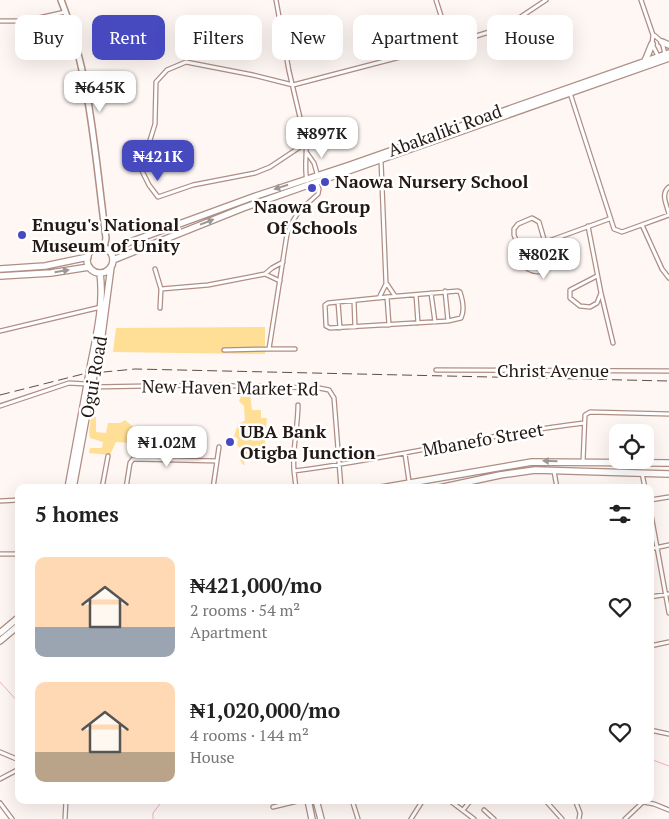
<!DOCTYPE html>
<html lang="en">
<head>
<meta charset="utf-8">
<style>
	body { margin:0; font-family:"PT Serif",serif; background:#f6f6f6; color:#222; height:100vh; display:flex; flex-direction:column; font-size:19px; white-space:nowrap }
	* { box-sizing:border-box; margin:0 }
	p { font-size:16px; color:#767676 }
	.icon { flex:none; width:28px; height:28px; fill:none; stroke:currentColor; stroke-width:2; stroke-linecap:round; stroke-linejoin:round }
	.map { position:relative; flex:1; overflow:hidden }
	.side { position:absolute; left:15px; top:484px; width:639px; height:320px; display:flex; flex-direction:column; background:#fff; border-radius:10px; box-shadow:0 5px 20px #0002 }
	.side>* { flex:none }
	.guide { position:absolute; left:15px; top:15px; width:640px; height:45px; display:flex; gap:10px }
	.tools { position:absolute; left:609px; top:424px; display:grid; gap:10px }
	.tools a { display:grid; place-items:center; width:45px; height:45px; border-radius:10px; background:#fff; box-shadow:0 5px 20px #0002; font-size:25px }
	.price { position:absolute; translate:-50% -42px; padding:0 11px; border-radius:10px; background:#fff; color:#222; font-size:16px; line-height:32px; filter:drop-shadow(0 1px 2px #0008) }
	.price::after { content:''; position:absolute; left:50%; top:30px; width:15px; height:11px; margin-left:-8px; background:inherit; clip-path:polygon(0 0,100% 0,50% 100%) }
	.price.active { background:#4749bf; color:#fff }
	ul { padding:0; list-style:none }
	li { display:flex; align-items:center; gap:15px; height:125px; padding:0 20px }
	li span { display:grid; place-items:center; flex:none; width:140px; height:100px; border-radius:10px; color:#555 }
	li>.icon { margin-inline-start:auto }
	span .icon { width:60px; height:60px; fill:#fffc; stroke-width:1 }
	li b { font-size:21px }
	h2 { display:flex; justify-content:space-between; align-items:center; height:60px; padding:0 20px; font-size:21px }
	.chip { padding:0 18px; border-radius:10px; background:#fff; box-shadow:0 5px 20px #0002; font-size:18px; line-height:45px }
	.chip.active { background:#4749bf; color:#fff }
	.map>svg:first-child { display:block }
	.green { fill:#ffde95 }
	.lines { fill:none; stroke-linecap:round; stroke-linejoin:round }
	.stream { stroke:#f5adcf; stroke-width:1 }
	.street-casing { stroke:#af8e84; stroke-width:5.5 }
	.secondary-casing { stroke:#af8e84; stroke-width:8 }
	.primary-casing { stroke:#af8e84; stroke-width:8 }
	.street { stroke:#fff; stroke-width:3 }
	.secondary { stroke:#fff; stroke-width:5 }
	.primary { stroke:#fff; stroke-width:5.5 }
	.rail { stroke:#5a504c; stroke-width:1; stroke-dasharray:10 5; stroke-linecap:butt }
	.primary-bridge-casing { stroke:#af8e84; stroke-width:8; stroke-linecap:butt }
	.primary-bridge { stroke:#fff; stroke-width:5.5 }
	.oneway { fill:#9c9795 }
	.poi-dot { fill:#4749bf; stroke:#fff; stroke-width:2 }
	.labels { text-anchor:middle; stroke-width:5; stroke-linejoin:round; paint-order:stroke }
	.street-label { font-size:18px; fill:#241814; stroke:#fff }
	.poi-label { font-size:18px; font-weight:bold; fill:#241814; stroke:#fff; text-anchor:start }
</style>
</head>
<body>
<div class="map">
<svg width="669" height="819" viewBox="0 0 669 819">
	<rect width="100%" height="100%" fill="#fef7f4"/>
	<!-- green -->
	<path class="green" d="M265,327V354L113,352L116,328Z
		M242,394H250L252,410H261V418H267L266,429H254V434L246,435V440L265,439V457L245,459L244,466L240,460L242,450L237,445L238,439L234,436L238,424L245,421L244,406L239,401Z
		M91,416L96,417V432L106,433L108,423H120L125,420L138,431L130,434L129,443L116,442L110,455L89,453L90,448H102L103,442L90,438L89,432Z"/>
	<g class="lines">
		<!-- stream -->
		<path class="stream" d="M0,682L19,703
			M650,759L669,766
			M153,819V813L163,800"/>
		<defs>
			<path id="street" d="M276,0L289,71L306,143C307,156 304,167 307,181
				M436,0L450,44
				M641,0L653,35L652,44L658,56
				M0,21H25L65,12
				M654,35L662,42L665,54
				M570,93L614,229L622,232L669,215
				M306,143L270,167L255,173L193,185L158,197L149,185L141,169L155,124L156,82L167,70L186,62L253,75L293,85L450,44L499,29L516,20L546,0
				M307,153L314,163L318,177
				M669,187C660,194 667,205 669,214
				M532,218L539,222L551,263C547,272 536,274 528,269L514,235V229L518,224Z
				M642,225L662,269L669,278
				M588,226L601,293L597,303L590,307L580,306L570,298V290L597,276
				M546,242L609,219
				M155,269L161,289L160,308
				M265,274L272,268L283,262
				M387,284L395,296
				M161,289L208,285L265,274L280,281
				M445,291L448,321
				M431,293L435,322
				M601,293L613,343
				M416,295L418,323
				M387,297L458,291L460,292C463,301 465,310 461,318L448,321L330,328L326,326L325,305L328,303L387,297L389,325
				M379,298L386,284L381,160
				M354,301L355,327
				M338,302L340,328
				M0,331L101,307
				M269,349H295
				M224,350L269,349L287,234L293,221L299,211L318,194L319,189L317,183
				M436,370L669,371
				M92,387L202,385L319,388L329,390L334,398L341,488
				M0,406L69,383L86,384
				M405,454L410,488
				M583,462L585,415L590,412L669,414
				M294,471C292,449 298,427 298,405
				M554,471L557,488
				M642,473L645,488
				M102,488L108,456
				M126,488L130,463L133,459L217,461
				M213,488L219,447
				M296,488L294,471C391,459 487,434 584,423
				M650,500L669,497
				M0,501L19,500
				M650,509L669,613
				M650,549L669,545
				M0,554H19
				M650,597L669,594
				M650,646L669,642
				M650,730L669,734
				M0,752L19,760
				M0,779L19,769
				M352,800L358,819
				M449,800L474,819
				M545,800L562,819
				M575,800L580,813L579,819
				M0,803L12,819
				M273,807L302,800
				M463,810L471,800
				M484,810L494,819
				M65,819L66,800
				M411,819L423,800
				M625,819L643,802L654,804L669,810"/>
			<path id="secondary" d="M61,0C91,75 95,158 106,238L104,248"/>
			<path id="primary" d="M662,42L669,45
				M645,61L652,44
				M87 260a13 13 0 1 1 26 0a13 13 0 1 1-26 0Z
				M108,250L253,197L350,165L669,53
				M113,260L243,208L669,58
				M0,269L45,266L88,257
				M0,276L51,273L89,267
				M91,363C97,333 104,304 100,273
				M96,363L102,335L111,267
				M68,488L89,374
				M73,488L94,375
				M381,488L532,462L669,463
				M439,488L500,475L535,470L669,474
				M0,633L19,617
				M0,641L19,625
				M308,800L312,819
				M316,800L321,819"/>
		</defs>
		<!-- street casing -->
		<use href="#street" class="street-casing"/>
		<!-- secondary casing -->
		<use href="#secondary" class="secondary-casing"/>
		<!-- primary casing -->
		<use href="#primary" class="primary-casing"/>
		<!-- street -->
		<use href="#street" class="street"/>
		<!-- secondary -->
		<use href="#secondary" class="secondary"/>
		<!-- primary -->
		<use href="#primary" class="primary"/>
		<!-- rail -->
		<path class="rail" d="M0,395L83,374L135,369L669,381"/>
		<defs>
			<path id="primary-bridge" d="M89,374L91,363
				M94,375L96,363"/>
		</defs>
		<!-- primary-bridge casing -->
		<use href="#primary-bridge" class="primary-bridge-casing"/>
		<!-- primary-bridge -->
		<use href="#primary-bridge" class="primary-bridge"/>
	</g>
	<!-- one-way arrows -->
	<defs><path id="oneway-solid" d="M-6-.8H1V-3.2L6.5 0L1 3.2V.8H-6Z" transform="scale(1.25)"/></defs>
	<g class="oneway">
		<use href="#oneway-solid" transform="translate(281 187) rotate(162)"/>
		<use href="#oneway-solid" transform="translate(207 222) rotate(-21)"/>
		<use href="#oneway-solid" transform="translate(62 271) rotate(-9)"/>
		<use href="#oneway-solid" transform="translate(550 461) rotate(-179)"/>
	</g>
	<!-- markers -->
	<g class="poi-dot">
		<circle cx="325" cy="182" r="5"/>
		<circle cx="312" cy="188" r="5"/>
		<circle cx="22" cy="235" r="5"/>
		<circle cx="230" cy="442" r="5"/>
	</g>
	<g class="labels">
		<!-- street labels -->
		<g class="street-label">
			<text transform="translate(445 131) rotate(-20)" y="6">Abakaliki Road</text>
			<text x="553" y="377">Christ Avenue</text>
			<text transform="translate(94 377) rotate(-80)" y="6">Ogui Road</text>
			<text transform="translate(230 388) rotate(1)" y="6">New Haven Market Rd</text>
			<text transform="translate(483 440) rotate(-10)" y="6">Mbanefo Street</text>
		</g>
		<!-- poi labels -->
		<g class="poi-label">
			<text x="335" y="188">Naowa Nursery School</text>
			<text x="312" y="213" text-anchor="middle">Naowa Group<tspan x="312" dy="21">Of Schools</tspan></text>
			<text x="32" y="231">Enugu's National<tspan x="32" dy="21">Museum of Unity</tspan></text>
			<text x="240" y="438">UBA Bank<tspan x="240" dy="21">Otigba Junction</tspan></text>
		</g>
	</g>
</svg>
<div class="tools">
<a><svg class="icon" aria-label="locate" viewBox="0 0 24 24"><circle cx="12" cy="12" r="6"/><path d="M12 2v4M12 18v4M2 12h4M18 12h4"/></svg></a>
</div>
<b class="price" style="left:100px;top:113px">₦645K</b>
<b class="price" style="left:322px;top:159px">₦897K</b>
<b class="price active" style="left:158px;top:182px">₦421K</b>
<b class="price" style="left:544px;top:280px">₦802K</b>
<b class="price" style="left:167px;top:468px">₦1.02M</b>
<div class="guide">
<a class="chip">Buy</a>
<a class="chip active">Rent</a>
<a class="chip">Filters</a>
<a class="chip">New</a>
<a class="chip">Apartment</a>
<a class="chip">House</a>
</div>
<section class="side">
<h2>5 homes<svg class="icon" aria-label="filters" viewBox="0 0 24 24"><path d="M4 7h16M4 17h16"/><circle cx="9" cy="7" r="2"/><circle cx="15" cy="17" r="2"/></svg></h2>
<ul>
<li><span style="background:linear-gradient(#ffd9b3 70%,#9aa5b1 0)"><svg class="icon" aria-label="home" viewBox="0 0 24 24"><path d="M3 11l9-7 9 7M6 9v11h12V9"/></svg></span><div><b>₦421,000/mo</b><p>2 rooms · 54 m²</p><p>Apartment</p></div><svg class="icon" aria-label="heart" viewBox="0 0 24 24"><path d="M12 20l-8-8c-3-5 5-10 8-4 3-6 11-1 8 4z"/></svg></li>
<li><span style="background:linear-gradient(#ffd9b3 70%,#b9a48a 0)"><svg class="icon" aria-label="home" viewBox="0 0 24 24"><path d="M3 11l9-7 9 7M6 9v11h12V9"/></svg></span><div><b>₦1,020,000/mo</b><p>4 rooms · 144 m²</p><p>House</p></div><svg class="icon" aria-label="heart" viewBox="0 0 24 24"><path d="M12 20l-8-8c-3-5 5-10 8-4 3-6 11-1 8 4z"/></svg></li>
</ul>
</section>
</div>
</body>
</html>
